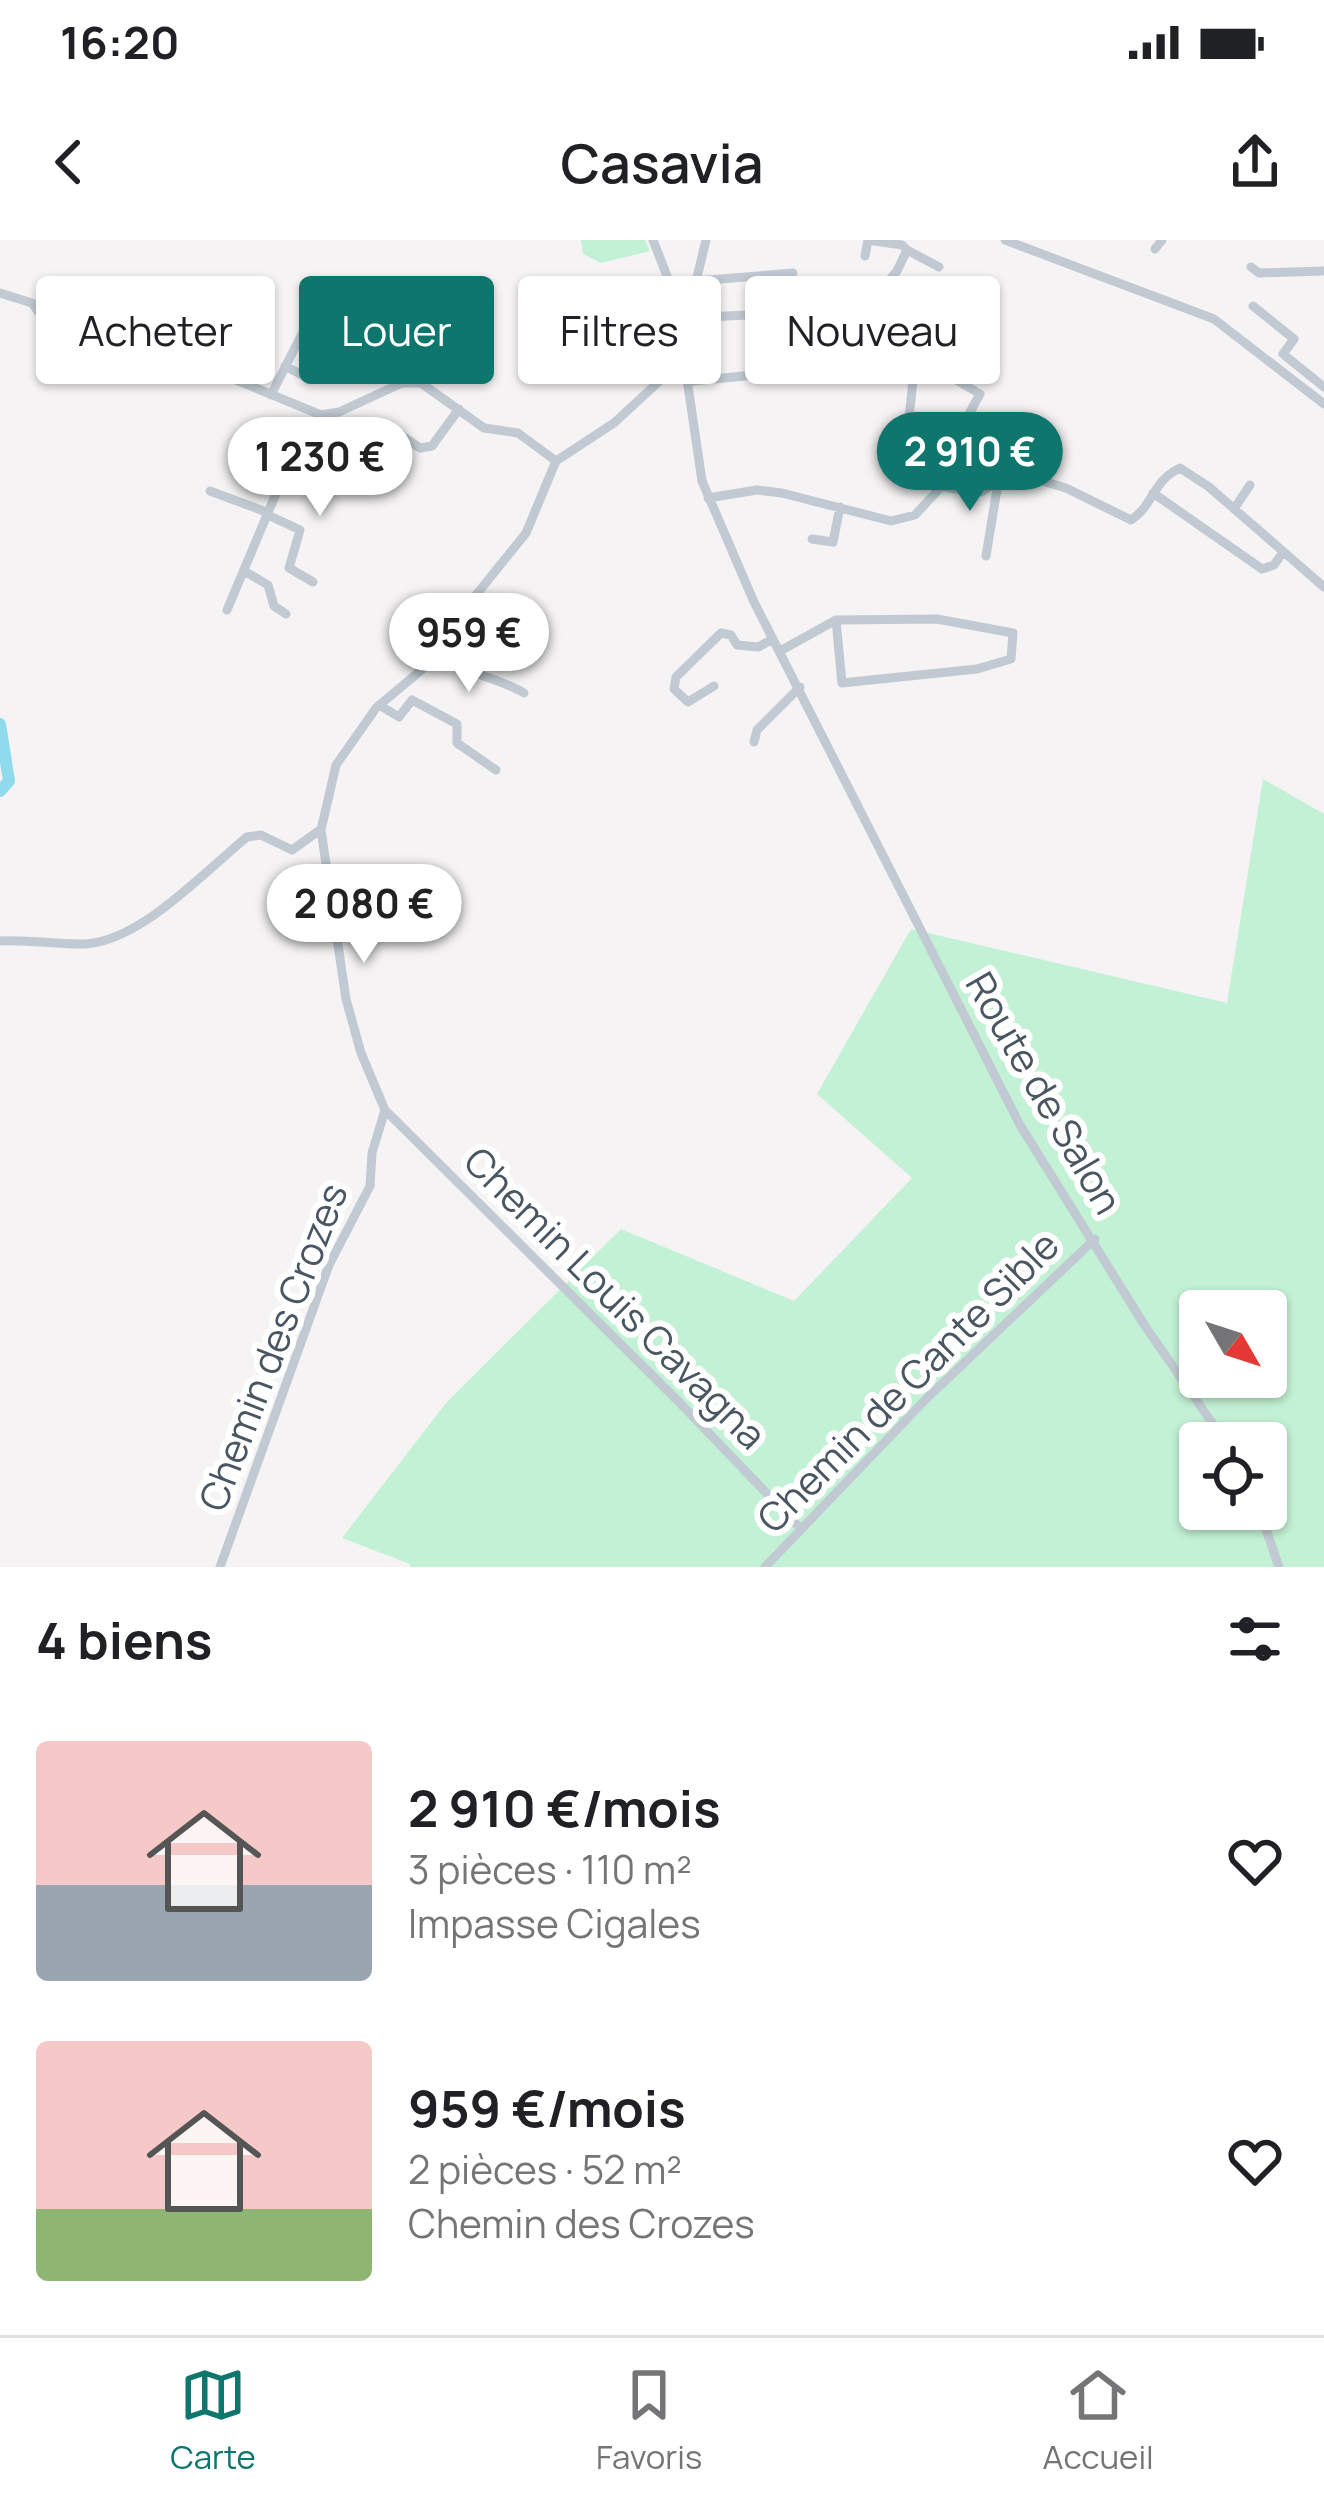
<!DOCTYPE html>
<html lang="fr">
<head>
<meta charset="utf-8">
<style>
	body { margin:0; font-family:Manrope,sans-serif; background:#f2f2f2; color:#202124; height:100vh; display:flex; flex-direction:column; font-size:45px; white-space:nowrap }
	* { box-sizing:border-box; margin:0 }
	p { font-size:39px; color:#757577 }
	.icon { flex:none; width:66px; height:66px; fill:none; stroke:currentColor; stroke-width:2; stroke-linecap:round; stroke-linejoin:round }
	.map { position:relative; height:1327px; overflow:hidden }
	.side { display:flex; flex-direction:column; background:#fff; flex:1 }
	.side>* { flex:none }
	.guide { position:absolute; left:36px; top:36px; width:1254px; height:108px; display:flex; gap:24px }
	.needle { width:78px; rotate:129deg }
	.buttons { position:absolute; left:1179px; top:1050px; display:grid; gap:24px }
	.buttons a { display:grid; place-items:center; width:108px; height:108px; border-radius:12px; background:#fff; box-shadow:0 3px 9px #0004; font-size:60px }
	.price { position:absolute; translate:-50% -102px; padding:0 27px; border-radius:42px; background:#fff; color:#222; font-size:39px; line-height:78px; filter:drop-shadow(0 3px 6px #0008) }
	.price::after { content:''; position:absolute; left:50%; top:72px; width:36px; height:27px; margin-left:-18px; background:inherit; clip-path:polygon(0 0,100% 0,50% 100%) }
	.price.selected { background:#0f766e; color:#fff }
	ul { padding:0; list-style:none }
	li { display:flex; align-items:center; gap:36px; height:300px; padding:0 36px }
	li span { display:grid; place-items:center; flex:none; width:336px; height:240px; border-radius:12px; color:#555 }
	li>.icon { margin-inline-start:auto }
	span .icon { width:144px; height:144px; fill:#fffc; stroke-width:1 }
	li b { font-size:51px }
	h2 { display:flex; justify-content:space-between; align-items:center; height:144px; padding:0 36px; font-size:51px }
	.chip { padding:0 42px; border-radius:12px; background:#fff; box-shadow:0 3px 9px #0004; font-size:42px; line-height:108px }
	.chip.selected { background:#0f766e; color:#fff }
	.status { display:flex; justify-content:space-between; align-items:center; height:84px; padding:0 60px; background:#fff; direction:ltr }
	.status svg { height:33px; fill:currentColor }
	header { display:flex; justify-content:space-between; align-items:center; height:156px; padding:0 36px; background:#fff; font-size:54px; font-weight:600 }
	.tabs { display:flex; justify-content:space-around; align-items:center; height:168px; border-top:3px solid #e0e0e0; background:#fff; font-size:33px; color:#757577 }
	.tabs a { display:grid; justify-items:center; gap:6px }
	.tabs .selected { color:#0f766e }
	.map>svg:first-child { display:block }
	.green { fill:#c3f1d5; fill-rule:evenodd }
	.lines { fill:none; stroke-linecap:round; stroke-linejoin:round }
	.river { stroke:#90daee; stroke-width:12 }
	.minor { stroke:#c1cad2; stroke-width:9 }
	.labels { text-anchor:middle; stroke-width:12; stroke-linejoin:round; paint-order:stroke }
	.street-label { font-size:39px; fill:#4a5661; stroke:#fff }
</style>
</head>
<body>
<div class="status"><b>16:20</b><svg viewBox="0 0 49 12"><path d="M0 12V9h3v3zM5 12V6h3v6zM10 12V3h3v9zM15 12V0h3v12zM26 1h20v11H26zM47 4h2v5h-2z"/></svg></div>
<header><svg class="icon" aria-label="back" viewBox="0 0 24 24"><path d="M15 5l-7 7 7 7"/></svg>Casavia<svg class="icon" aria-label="share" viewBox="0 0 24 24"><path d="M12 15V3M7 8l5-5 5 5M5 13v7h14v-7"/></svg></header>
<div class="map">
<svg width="1324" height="1327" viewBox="0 0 1324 1327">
	<rect width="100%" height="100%" fill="#f5f3f3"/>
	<!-- green -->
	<path class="green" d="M581,0H645L650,11L601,23L583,14Z
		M1263,539L1324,574V1327H410V1324L342,1298L446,1163L621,989L794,1061L912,938L817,854L911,689L1227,763ZM1200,1071H1266V1137H1200ZM1200,1203H1266V1269H1200Z"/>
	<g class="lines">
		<!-- river -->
		<path class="river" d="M0,484L9,541L0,551"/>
		<!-- minor -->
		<path class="minor" d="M653,0L688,90L691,137
			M1005,0L1214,79L1324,164
			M1155,9L1162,0
			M907,10L939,27
			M865,16L868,0L902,5L907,10L897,31L880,51L910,68L919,85L905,214L951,224L954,246
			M1251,27L1259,33L1324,31
			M696,41L793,33
			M0,53L32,63L59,100L77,116L92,120L166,101L219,133L321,175L339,172L402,143H421L484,188L518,193L556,221
			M1253,66L1294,99L1283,114L1324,147
			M680,70L693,54L706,0
			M683,78L678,121L687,139L702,241L754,362L1020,885L1145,1086L1226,1203
			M683,78L793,73
			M919,85L942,100
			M218,102L260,108
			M679,123L614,183L556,221L526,293L472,360L457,400L376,468L336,525L321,590L346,759L361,813L385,870L679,1162L801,1289
			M285,126L310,139L326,137
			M211,127L231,54
			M912,134L953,138L980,154L959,192
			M692,141L839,127L850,107
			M402,143C409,111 442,85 457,56
			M271,155L303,92L311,85L337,79L345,60L373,56
			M210,251L269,273
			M332,251C345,219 349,197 383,183L420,208L432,206L459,169
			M1153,253L1262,329L1274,325L1283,312
			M708,258L757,250L782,253L891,281L915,275L941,247L981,252L1012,232L1066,248L1131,280C1154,265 1152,241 1180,228L1209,247L1324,347
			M1234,269L1250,245
			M268,275L300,290L289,328L313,342
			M812,299L833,302L840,267
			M986,316L998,243
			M246,332L268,345L274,366L286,374
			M227,370L299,199L321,175
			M780,411L836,380L937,379L1013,393L1011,419L977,429L842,443L836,380
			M439,416C466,434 497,437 524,453
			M714,446L688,462L674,449L676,437L721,393L731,395L737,405L758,407L773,399
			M379,465L399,477L412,460L457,484V503L496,530
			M754,502L757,490L800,447
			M0,701C28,699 57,705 85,704C141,701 204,632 247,597L261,595L292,610L320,590
			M1259,1269L1279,1327
			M220,1327L329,1025L370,946L372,913L385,870
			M765,1327L927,1158L1095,999"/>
	</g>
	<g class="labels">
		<!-- street labels -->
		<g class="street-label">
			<text transform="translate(1044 853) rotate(60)" y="14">Route de Salon</text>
			<text transform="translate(615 1058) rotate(45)" y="14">Chemin Louis Cavagna</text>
			<text transform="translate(273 1107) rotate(-69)" y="14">Chemin des Crozes</text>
			<text transform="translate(908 1142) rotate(-45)" y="14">Chemin de Cante Sible</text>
		</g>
	</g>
</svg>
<div class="buttons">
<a><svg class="needle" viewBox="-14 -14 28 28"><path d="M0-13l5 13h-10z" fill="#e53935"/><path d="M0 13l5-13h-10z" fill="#757577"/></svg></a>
<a><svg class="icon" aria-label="locate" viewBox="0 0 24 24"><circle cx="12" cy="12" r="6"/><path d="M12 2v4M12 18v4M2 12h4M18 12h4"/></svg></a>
</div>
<b class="price selected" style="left:970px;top:274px">2 910 €</b>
<b class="price" style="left:320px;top:279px">1 230 €</b>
<b class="price" style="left:469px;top:455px">959 €</b>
<b class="price" style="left:364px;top:726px">2 080 €</b>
<div class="guide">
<a class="chip">Acheter</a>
<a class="chip selected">Louer</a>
<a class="chip">Filtres</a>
<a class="chip">Nouveau</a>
</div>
</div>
<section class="side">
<h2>4 biens<svg class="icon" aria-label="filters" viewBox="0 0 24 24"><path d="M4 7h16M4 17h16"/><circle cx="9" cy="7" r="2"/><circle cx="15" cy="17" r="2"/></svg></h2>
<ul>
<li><span style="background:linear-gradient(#f6c9c9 60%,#9aa5b1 0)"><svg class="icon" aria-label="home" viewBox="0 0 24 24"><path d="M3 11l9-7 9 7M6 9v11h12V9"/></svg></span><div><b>2 910 €/mois</b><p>3 pièces · 110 m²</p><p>Impasse Cigales</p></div><svg class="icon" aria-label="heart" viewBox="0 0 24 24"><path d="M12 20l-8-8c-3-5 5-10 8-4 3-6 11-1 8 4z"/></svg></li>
<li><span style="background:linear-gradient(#f6c9c9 70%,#8fb573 0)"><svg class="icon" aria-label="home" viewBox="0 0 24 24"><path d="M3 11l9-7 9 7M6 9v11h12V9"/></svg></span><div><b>959 €/mois</b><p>2 pièces · 52 m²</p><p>Chemin des Crozes</p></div><svg class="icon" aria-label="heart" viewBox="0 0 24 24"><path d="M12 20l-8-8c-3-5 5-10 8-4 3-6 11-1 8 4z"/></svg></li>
</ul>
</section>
<nav class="tabs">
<a class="selected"><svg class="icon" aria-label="map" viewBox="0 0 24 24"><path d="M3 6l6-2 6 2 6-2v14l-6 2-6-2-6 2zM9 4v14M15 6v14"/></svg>Carte</a>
<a><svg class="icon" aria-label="saved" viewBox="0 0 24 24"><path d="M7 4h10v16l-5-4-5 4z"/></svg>Favoris</a>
<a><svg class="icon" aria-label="home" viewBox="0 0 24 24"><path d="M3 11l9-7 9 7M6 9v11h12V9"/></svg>Accueil</a>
</nav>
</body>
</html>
